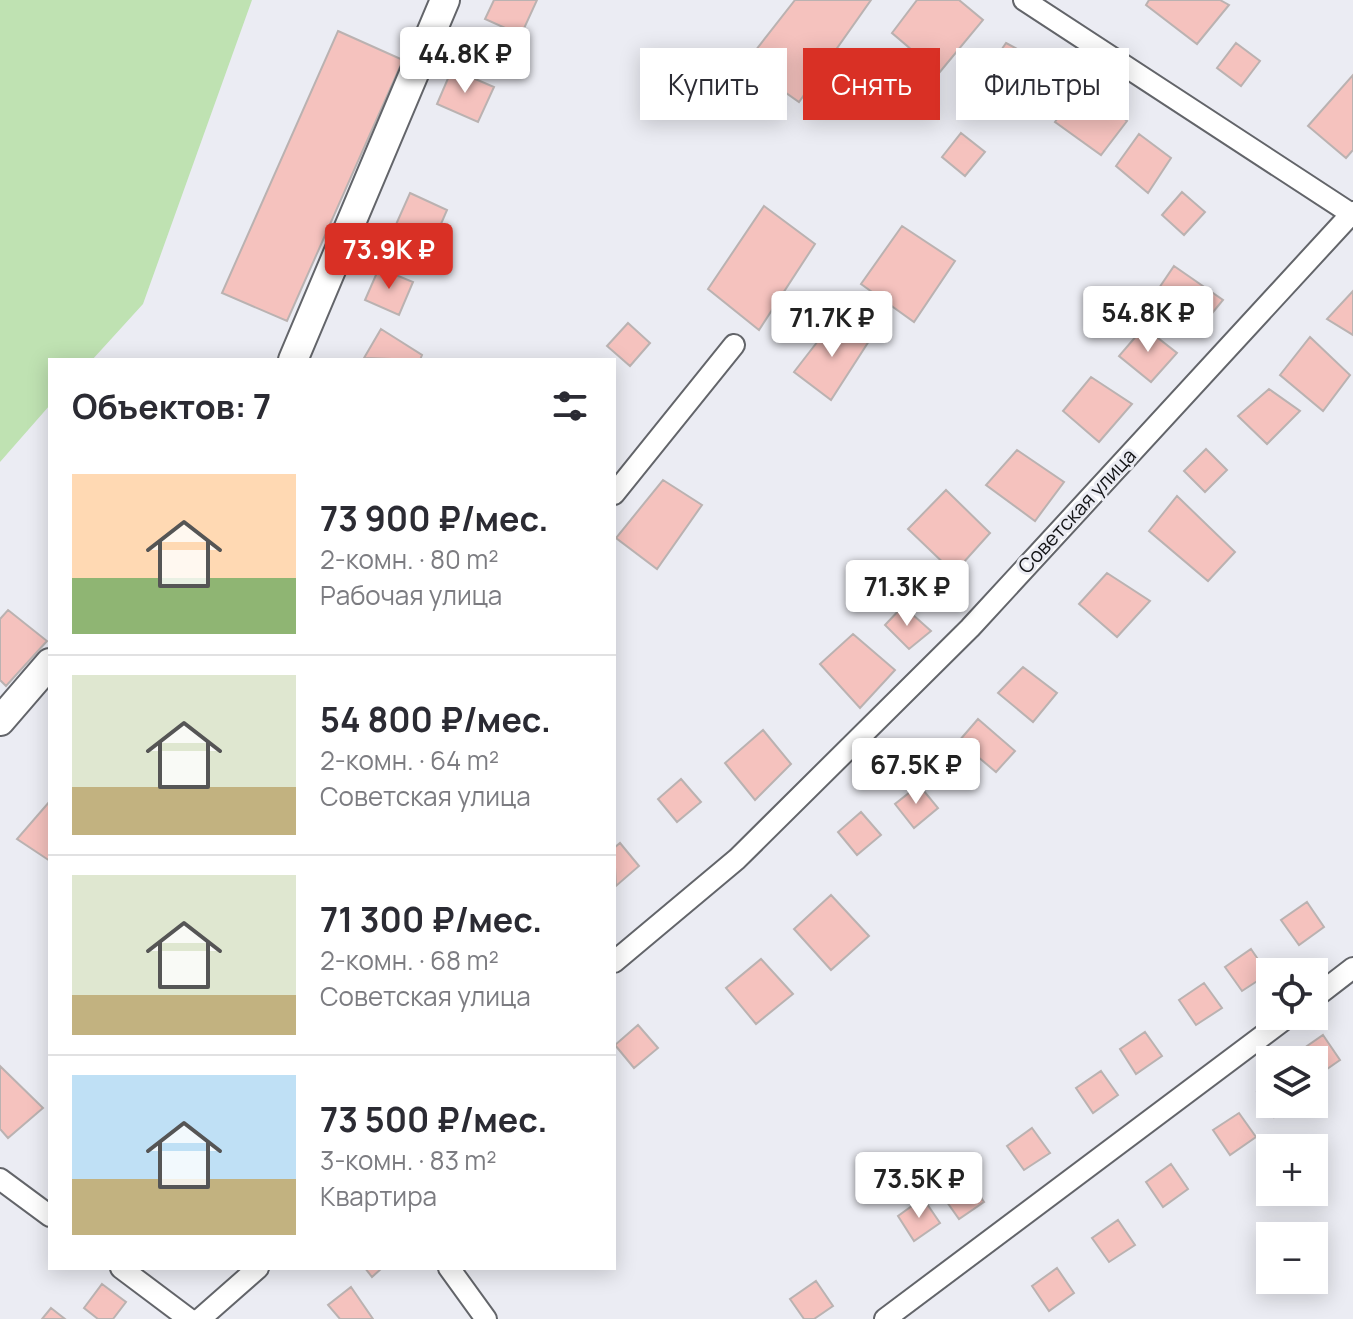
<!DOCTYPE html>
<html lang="ru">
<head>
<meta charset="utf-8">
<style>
	body { margin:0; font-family:Manrope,sans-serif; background:#f7f7f7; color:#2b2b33; height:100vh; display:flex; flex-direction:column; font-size:30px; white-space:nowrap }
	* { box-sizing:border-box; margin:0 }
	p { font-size:26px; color:#7c7c81 }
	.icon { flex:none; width:44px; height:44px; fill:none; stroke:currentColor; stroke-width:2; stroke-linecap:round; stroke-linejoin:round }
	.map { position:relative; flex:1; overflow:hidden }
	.sheet { position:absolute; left:48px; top:358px; width:568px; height:912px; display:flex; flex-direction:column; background:#fff; border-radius:0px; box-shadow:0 4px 20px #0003 }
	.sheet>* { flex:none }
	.top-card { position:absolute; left:640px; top:48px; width:592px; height:72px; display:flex; gap:16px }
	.tools { position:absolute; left:1256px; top:958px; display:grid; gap:16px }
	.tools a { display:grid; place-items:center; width:72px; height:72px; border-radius:0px; background:#fff; box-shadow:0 4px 20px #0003; font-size:40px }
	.price { position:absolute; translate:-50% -68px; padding:0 18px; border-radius:8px; background:#fff; color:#222; font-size:26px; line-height:52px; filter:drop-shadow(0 2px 4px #0008) }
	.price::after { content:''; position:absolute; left:50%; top:48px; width:24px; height:18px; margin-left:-12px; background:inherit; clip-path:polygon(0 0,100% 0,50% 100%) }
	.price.on { background:#d93025; color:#fff }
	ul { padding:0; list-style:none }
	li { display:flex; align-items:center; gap:24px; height:200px; padding:0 24px }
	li+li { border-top:2px solid #e1e1e2 }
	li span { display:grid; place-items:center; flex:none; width:224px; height:160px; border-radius:0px; color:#555 }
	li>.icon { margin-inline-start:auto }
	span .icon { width:96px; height:96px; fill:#fffc; stroke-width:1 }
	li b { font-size:34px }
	h2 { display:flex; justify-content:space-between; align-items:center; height:96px; padding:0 24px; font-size:34px }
	.chip { padding:0 28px; border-radius:0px; background:#fff; box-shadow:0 4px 20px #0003; font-size:28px; line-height:72px }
	.chip.on { background:#d93025; color:#fff }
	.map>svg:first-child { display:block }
	.green { fill:#bfe2b2 }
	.building { fill:#f5c2be; stroke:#bab2b1; stroke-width:2 }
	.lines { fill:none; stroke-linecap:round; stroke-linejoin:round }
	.minor-casing { stroke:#63656a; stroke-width:24 }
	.secondary-casing { stroke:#63656a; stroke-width:32 }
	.minor { stroke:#fff; stroke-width:20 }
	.secondary { stroke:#fff; stroke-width:28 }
	.labels { text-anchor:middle; stroke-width:6; stroke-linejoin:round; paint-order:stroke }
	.street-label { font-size:20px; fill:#131416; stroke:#ebecf3 }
</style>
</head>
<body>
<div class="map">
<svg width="1353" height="1319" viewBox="0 0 1353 1319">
	<rect width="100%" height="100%" fill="#ebecf3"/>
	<!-- green -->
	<path class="green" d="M0,0H252L143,304L92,360H50V405L0,462Z"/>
	<!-- building -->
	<path class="building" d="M494,0H537L521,35L485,19Z
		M795,0H871L799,102L745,64Z
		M917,0H959L983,20L939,73L892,33Z
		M1149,0H1220L1229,5L1197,44L1146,5Z
		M338,31L403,60L287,321L222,293Z
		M1006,43L1055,69L1029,107L984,75Z
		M1236,43L1260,61L1241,86L1217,68Z
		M452,69L494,87L478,122L437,104Z
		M1353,75V150L1346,158L1308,126Z
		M1080,86L1127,121L1101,155L1055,122Z
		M961,133L985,152L965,176L942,157Z
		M1139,134L1171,158L1148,193L1116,166Z
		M1182,192L1205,212L1184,235L1162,215Z
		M410,193L447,210L432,245L394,229Z
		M764,206L815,244L759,330L708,289Z
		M902,226L955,261L914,322L861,284Z
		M1174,266L1223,300L1200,328L1157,291Z
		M379,268L413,282L399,315L365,300Z
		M1353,291V335L1327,319Z
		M835,319L869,341L831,400L794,372Z
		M628,323L650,343L630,366L607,346Z
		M1144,327L1177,353L1151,382L1119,356Z
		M381,329L422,355L420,360L364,358Z
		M1310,337L1350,375L1323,411L1280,375Z
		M1091,377L1132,404L1099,442L1063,411Z
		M1269,389L1300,411L1267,444L1238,416Z
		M1206,449L1227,470L1205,492L1184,471Z
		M1017,450L1064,482L1035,521L986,485Z
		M663,480L702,505L657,569L616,538Z
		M946,490L990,533L954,573L908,529Z
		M1177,496L1235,552L1208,581L1149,531Z
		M1107,573L1150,601L1117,637L1079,604Z
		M903,606L931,631L909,649L885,625Z
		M8,610L47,641L6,686L0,680V619Z
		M853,634L895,670L860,708L820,664Z
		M1023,667L1057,693L1033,722L998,693Z
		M978,719L1015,751L996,772L959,741Z
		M763,730L791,764L755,800L725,763Z
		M681,779L701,802L677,822L658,799Z
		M919,785L938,808L914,828L895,804Z
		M50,801V861L17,839Z
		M861,812L881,835L857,855L838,832Z
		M620,843L639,866L616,886L614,848Z
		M831,895L869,936L831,970L794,929Z
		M1307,902L1324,927L1299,945L1281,920Z
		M1251,949L1268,974L1242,991L1225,967Z
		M761,959L793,994L756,1024L726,988Z
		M1204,983L1222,1008L1196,1025L1179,1000Z
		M638,1025L658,1048L634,1068L615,1045Z
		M1145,1032L1162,1056L1136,1074L1120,1049Z
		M1323,1035L1340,1060L1314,1078V1060H1302L1297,1053Z
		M0,1066L43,1108L8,1138L0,1129Z
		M1101,1071L1118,1095L1093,1113L1076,1088Z
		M1270,1083V1104H1293L1274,1117L1257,1092Z
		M1239,1113L1256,1137L1230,1155L1213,1130Z
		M1032,1128L1050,1153L1024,1170L1007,1146Z
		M1171,1164L1188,1189L1163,1207L1146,1182Z
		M967,1177L984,1202L959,1219L942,1195Z
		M923,1198L940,1223L914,1241L898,1216Z
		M1118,1220L1135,1245L1109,1262L1092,1238Z
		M365,1268H382L372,1277Z
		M1057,1268L1074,1293L1049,1311L1032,1286Z
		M816,1281L833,1306L814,1319H804L790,1299Z
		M102,1284L126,1302L113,1319H98L84,1308Z
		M351,1287L373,1319H340L328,1305Z
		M51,1308L65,1319H42Z"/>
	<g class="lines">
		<defs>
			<path id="minor" d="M1024,0L1353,215
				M614,494L734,345
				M614,962L737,859L970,628L1353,212
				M1314,998L1353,968
				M0,1179L50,1216
				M121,1268L189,1319
				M449,1268L486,1319
				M200,1319L258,1268
				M885,1319L1289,1016"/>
			<path id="secondary" d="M293,360L445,0
				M0,721L50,663"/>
		</defs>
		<!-- minor casing -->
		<use href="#minor" class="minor-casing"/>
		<!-- secondary casing -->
		<use href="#secondary" class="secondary-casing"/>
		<!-- minor -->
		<use href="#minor" class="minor"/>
		<!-- secondary -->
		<use href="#secondary" class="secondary"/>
	</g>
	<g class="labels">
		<!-- street labels -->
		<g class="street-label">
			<text transform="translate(1077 511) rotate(-47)" y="7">Советская улица</text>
		</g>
	</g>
</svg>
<div class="tools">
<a><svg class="icon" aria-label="locate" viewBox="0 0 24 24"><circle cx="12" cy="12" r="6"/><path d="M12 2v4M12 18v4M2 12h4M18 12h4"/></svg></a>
<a><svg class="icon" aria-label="layers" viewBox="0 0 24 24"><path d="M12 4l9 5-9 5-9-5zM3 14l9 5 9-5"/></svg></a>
<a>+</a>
<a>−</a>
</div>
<b class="price" style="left:465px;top:95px">44.8K ₽</b>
<b class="price on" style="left:389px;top:291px">73.9K ₽</b>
<b class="price" style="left:1148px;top:354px">54.8K ₽</b>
<b class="price" style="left:832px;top:359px">71.7K ₽</b>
<b class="price" style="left:907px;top:628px">71.3K ₽</b>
<b class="price" style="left:916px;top:806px">67.5K ₽</b>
<b class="price" style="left:919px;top:1220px">73.5K ₽</b>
<div class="top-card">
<a class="chip">Купить</a>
<a class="chip on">Снять</a>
<a class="chip">Фильтры</a>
</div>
<section class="sheet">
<h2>Объектов: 7<svg class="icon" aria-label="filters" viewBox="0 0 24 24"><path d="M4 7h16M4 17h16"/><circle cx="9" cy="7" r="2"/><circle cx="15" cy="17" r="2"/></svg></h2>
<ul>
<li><span style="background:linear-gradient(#ffd9b3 65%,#8fb573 0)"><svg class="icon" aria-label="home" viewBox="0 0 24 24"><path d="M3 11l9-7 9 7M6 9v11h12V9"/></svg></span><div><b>73 900 ₽/мес.</b><p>2-комн. · 80 m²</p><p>Рабочая улица</p></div></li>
<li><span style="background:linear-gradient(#dfe7d0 70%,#c2b280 0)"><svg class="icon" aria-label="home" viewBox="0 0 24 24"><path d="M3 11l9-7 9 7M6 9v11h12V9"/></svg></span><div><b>54 800 ₽/мес.</b><p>2-комн. · 64 m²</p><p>Советская улица</p></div></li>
<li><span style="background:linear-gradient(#dfe7d0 75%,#c2b280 0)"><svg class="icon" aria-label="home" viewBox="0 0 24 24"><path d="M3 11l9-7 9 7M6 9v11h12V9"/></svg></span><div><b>71 300 ₽/мес.</b><p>2-комн. · 68 m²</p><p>Советская улица</p></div></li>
<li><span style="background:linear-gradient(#bfe0f5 65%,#c2b280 0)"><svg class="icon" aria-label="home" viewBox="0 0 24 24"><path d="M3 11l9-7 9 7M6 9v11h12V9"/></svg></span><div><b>73 500 ₽/мес.</b><p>3-комн. · 83 m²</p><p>Квартира</p></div></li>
</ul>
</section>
</div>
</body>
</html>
